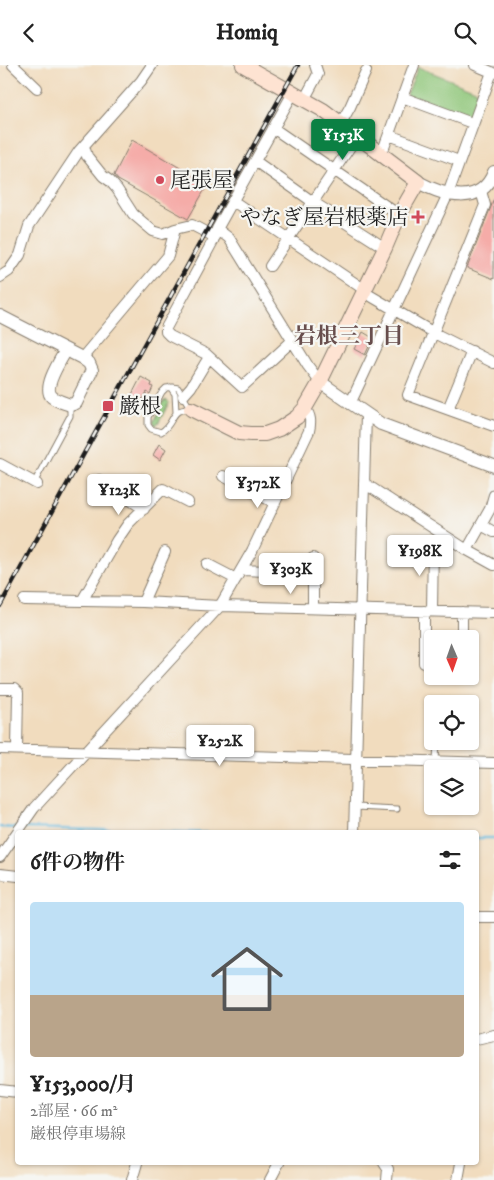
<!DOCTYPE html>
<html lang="ja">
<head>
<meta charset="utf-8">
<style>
	body { margin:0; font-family:"IM FELL DW Pica","Noto Serif JP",serif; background:#f2f2f2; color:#222; height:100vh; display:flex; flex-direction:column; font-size:19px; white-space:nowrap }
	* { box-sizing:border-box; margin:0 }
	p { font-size:16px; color:#767676 }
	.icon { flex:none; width:28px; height:28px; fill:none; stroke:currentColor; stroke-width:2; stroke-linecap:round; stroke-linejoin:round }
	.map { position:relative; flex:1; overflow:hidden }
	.panel { position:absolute; left:15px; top:765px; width:464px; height:335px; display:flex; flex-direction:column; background:#fff; border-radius:5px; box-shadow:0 1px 4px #0004 }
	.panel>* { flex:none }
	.needle { width:32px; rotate:178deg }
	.buttons { position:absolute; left:424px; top:565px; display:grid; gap:10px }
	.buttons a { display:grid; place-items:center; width:55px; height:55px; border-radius:5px; background:#fff; box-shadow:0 1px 4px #0004; font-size:25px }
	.price { position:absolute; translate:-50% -42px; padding:0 11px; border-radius:5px; background:#fff; color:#222; font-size:16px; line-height:32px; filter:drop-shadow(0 1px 2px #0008) }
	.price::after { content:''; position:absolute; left:50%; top:30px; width:15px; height:11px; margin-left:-8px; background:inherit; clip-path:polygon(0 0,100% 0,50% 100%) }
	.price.on { background:#0b8043; color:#fff }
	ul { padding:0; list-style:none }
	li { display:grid; align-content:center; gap:10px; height:265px; padding:0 15px }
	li+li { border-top:1px solid #e0e0e0 }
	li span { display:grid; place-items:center; height:155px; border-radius:5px; color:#555 }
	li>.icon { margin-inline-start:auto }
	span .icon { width:90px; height:90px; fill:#fffc; stroke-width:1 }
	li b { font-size:21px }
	h2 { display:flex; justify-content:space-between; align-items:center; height:60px; padding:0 15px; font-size:21px }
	header { display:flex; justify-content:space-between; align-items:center; height:65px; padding:0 15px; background:#fff; font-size:22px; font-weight:700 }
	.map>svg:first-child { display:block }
	.green { fill:#8fc679; stroke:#56714a }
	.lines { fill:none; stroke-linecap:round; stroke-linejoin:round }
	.stream { stroke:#60b8dd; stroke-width:2.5 }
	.building { fill:#f5aca8 }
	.service-casing { stroke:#867c6d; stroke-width:7 }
	.minor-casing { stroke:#867c6d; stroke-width:12 }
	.tertiary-casing { stroke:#867c6d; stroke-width:14 }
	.secondary-casing { stroke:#867c6d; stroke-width:16 }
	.service { stroke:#fff; stroke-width:5 }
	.minor { stroke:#fff; stroke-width:10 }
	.tertiary { stroke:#fff; stroke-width:12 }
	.secondary { stroke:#fee3d2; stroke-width:14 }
	.rail-casing { stroke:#1c1c1c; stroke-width:4.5 }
	.rail { stroke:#f6f6f2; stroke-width:2.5; stroke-dasharray:8; stroke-linecap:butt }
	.poi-dot { fill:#d1495b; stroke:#f6f6f2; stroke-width:2 }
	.labels { text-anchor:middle; stroke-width:4.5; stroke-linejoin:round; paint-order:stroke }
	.poi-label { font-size:21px; fill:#1c1c1c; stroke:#f6f6f2; text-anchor:start }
	.neighbourhood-label { font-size:22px; font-weight:bold; fill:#684e4d; stroke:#f6f6f2 }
</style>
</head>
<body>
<header><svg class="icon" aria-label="back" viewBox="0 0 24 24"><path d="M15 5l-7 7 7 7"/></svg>Homiq<svg class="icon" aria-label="search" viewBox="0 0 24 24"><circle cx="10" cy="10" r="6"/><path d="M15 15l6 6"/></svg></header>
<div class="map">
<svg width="494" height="1115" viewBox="0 0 494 1115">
	<rect width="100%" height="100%" fill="#f6f6f2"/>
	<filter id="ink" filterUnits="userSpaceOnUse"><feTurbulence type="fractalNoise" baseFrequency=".02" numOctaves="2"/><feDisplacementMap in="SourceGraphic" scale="10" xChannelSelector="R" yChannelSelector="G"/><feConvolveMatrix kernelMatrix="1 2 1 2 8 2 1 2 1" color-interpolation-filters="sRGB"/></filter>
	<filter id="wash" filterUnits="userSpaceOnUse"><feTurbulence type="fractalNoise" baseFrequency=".0096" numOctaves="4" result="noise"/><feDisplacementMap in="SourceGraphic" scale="20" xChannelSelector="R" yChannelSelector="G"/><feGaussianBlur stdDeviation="1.12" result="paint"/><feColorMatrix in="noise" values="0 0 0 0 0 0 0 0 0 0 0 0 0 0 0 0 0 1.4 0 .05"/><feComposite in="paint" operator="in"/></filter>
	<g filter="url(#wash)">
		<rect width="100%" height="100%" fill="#f1dcbe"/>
		<!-- green -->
		<path class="green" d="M418,2L483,28L472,57L406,32Z
			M167,335L169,338L158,359L156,361L154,357L164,336Z"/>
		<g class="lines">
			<!-- stream -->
			<path class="stream" d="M0,762L16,763
				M24,763L215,768
				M476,773H494"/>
		</g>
		<g id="blocks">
			<!-- building -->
			<path class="building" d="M132,75L208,119L188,154L118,115L114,110Z
				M494,134V214L467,203Z
				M363,267L373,273L365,290L354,284Z
				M141,312L152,318L151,321L153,322L150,329L147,327L143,334L141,332L136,341L128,337Z
				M159,379L166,384L160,395L153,390Z"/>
		</g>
	</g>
	<g filter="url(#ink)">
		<use href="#blocks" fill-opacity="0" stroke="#867c6d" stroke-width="1"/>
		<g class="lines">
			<defs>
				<path id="service" d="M170,322L175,329L176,347
					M173,322L178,323L191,344C169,343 176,358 161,367L151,364L148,360V352L162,327L166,323Z
					M34,418L70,351V341
					M436,696L437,676
					M355,742L397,744"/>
				<path id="minor" d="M13,0L37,23
					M475,0L494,8
					M402,32L472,58
					M304,35L318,9L315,0
					M341,58L350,42L366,6
					M273,63L399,150
					M389,70L459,96
					M382,88L414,0
					M255,96L313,137L385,183
					M481,126L485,140L408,330L494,361
					M233,136L365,225
					M175,164L192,160L215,172
					M217,164L229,173L308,301L320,317
					M270,201L358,70
					M0,212L9,206L20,190L29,161L79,86L141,16L152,0
					M364,227L434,268L494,298
					M292,276L242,322L206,289L170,271L166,267V263L213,176L217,164L293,28
					M82,293L168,191L175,164L163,169L153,166L133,149L117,124L110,116L103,111L87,91L84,81
					M183,331L191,322L209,292
					M350,339L448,129L492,7
					M448,344L472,286
					M0,399L37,419
					M223,411L275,438
					M99,415L144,444
					M364,418L467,485L494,500
					M481,460L494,467
					M467,485L490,444L494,430
					M207,499L236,514
					M242,505L313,508
					M24,535L143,537L220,541L494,548
					M82,536L117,475L128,459L163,424L188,437
					M143,537L165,487
					M313,543V493
					M432,546L433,478
					M462,574V547
					M424,598V546
					M0,624H14L18,628L17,684
					M0,684L494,698
					M354,768L366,350
					M0,792L34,743L220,541L252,486L309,366C311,357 311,351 305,343
					M0,809L18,811
					M476,852H494
					M476,974L494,970
					M0,1025L18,1027
					M384,1098L388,1104L387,1115
					M132,1115L137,1098
					M270,1115L279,1098
					M458,1115L461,1098"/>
				<path id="tertiary" d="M418,117C444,131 481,142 494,107
					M0,251L82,293L89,298L92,305L76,338L70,340C65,338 57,336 52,332C42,323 61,294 66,285
					M320,317L381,359L494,401"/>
				<path id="secondary" d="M191,344L239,368L251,369H265L279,364L297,352L305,343L320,317L385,183L399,150L418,117L323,45L243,0"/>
			</defs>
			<!-- service casing -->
			<use href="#service" class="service-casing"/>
			<!-- minor casing -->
			<use href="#minor" class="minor-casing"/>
			<!-- tertiary casing -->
			<use href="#tertiary" class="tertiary-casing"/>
			<!-- secondary casing -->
			<use href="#secondary" class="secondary-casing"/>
			<!-- service -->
			<use href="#service" class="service"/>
			<!-- minor -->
			<use href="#minor" class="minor"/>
			<!-- tertiary -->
			<use href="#tertiary" class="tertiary"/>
			<!-- secondary -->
			<use href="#secondary" class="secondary"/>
			<defs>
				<path id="rail" d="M0,541L298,0"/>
			</defs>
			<!-- rail casing -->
			<use href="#rail" class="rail-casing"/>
			<!-- rail -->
			<use href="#rail" class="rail"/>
		</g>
	</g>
	<!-- markers -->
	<g class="poi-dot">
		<circle cx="160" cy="115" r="5"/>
		<path d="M415.5 144.5h5v5h5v5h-5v5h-5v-5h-5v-5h5z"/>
		<rect x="102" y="335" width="12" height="12" rx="2.5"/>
	</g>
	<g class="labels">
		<!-- poi labels -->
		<g class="poi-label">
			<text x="170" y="122">尾張屋</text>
			<text x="408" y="159" text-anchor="end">やなぎ屋岩根薬店</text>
			<text x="119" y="348">巌根</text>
		</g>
		<!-- neighbourhood labels -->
		<g class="neighbourhood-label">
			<text x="349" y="278">岩根三丁目</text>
		</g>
	</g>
</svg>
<div class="buttons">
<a><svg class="needle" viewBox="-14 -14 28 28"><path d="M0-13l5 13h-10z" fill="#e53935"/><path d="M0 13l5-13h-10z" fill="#767676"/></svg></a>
<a><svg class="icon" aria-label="locate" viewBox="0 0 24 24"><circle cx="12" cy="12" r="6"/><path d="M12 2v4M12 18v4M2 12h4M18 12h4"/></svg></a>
<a><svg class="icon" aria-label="layers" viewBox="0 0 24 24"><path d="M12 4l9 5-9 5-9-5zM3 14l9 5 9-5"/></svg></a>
</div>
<b class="price on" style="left:343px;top:96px">¥153K</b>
<b class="price" style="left:258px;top:444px">¥372K</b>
<b class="price" style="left:119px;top:451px">¥123K</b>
<b class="price" style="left:420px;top:512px">¥198K</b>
<b class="price" style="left:291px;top:530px">¥303K</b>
<b class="price" style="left:220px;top:702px">¥252K</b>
<section class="panel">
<h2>6件の物件<svg class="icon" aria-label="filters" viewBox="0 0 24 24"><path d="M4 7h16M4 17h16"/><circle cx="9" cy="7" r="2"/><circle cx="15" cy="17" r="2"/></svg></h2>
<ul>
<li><span style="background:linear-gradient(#bfe0f5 60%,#b9a48a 0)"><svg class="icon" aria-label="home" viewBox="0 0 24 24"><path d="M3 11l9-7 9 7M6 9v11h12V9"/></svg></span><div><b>¥153,000/月</b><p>2部屋 · 66 m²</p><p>巌根停車場線</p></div></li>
</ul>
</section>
</div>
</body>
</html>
